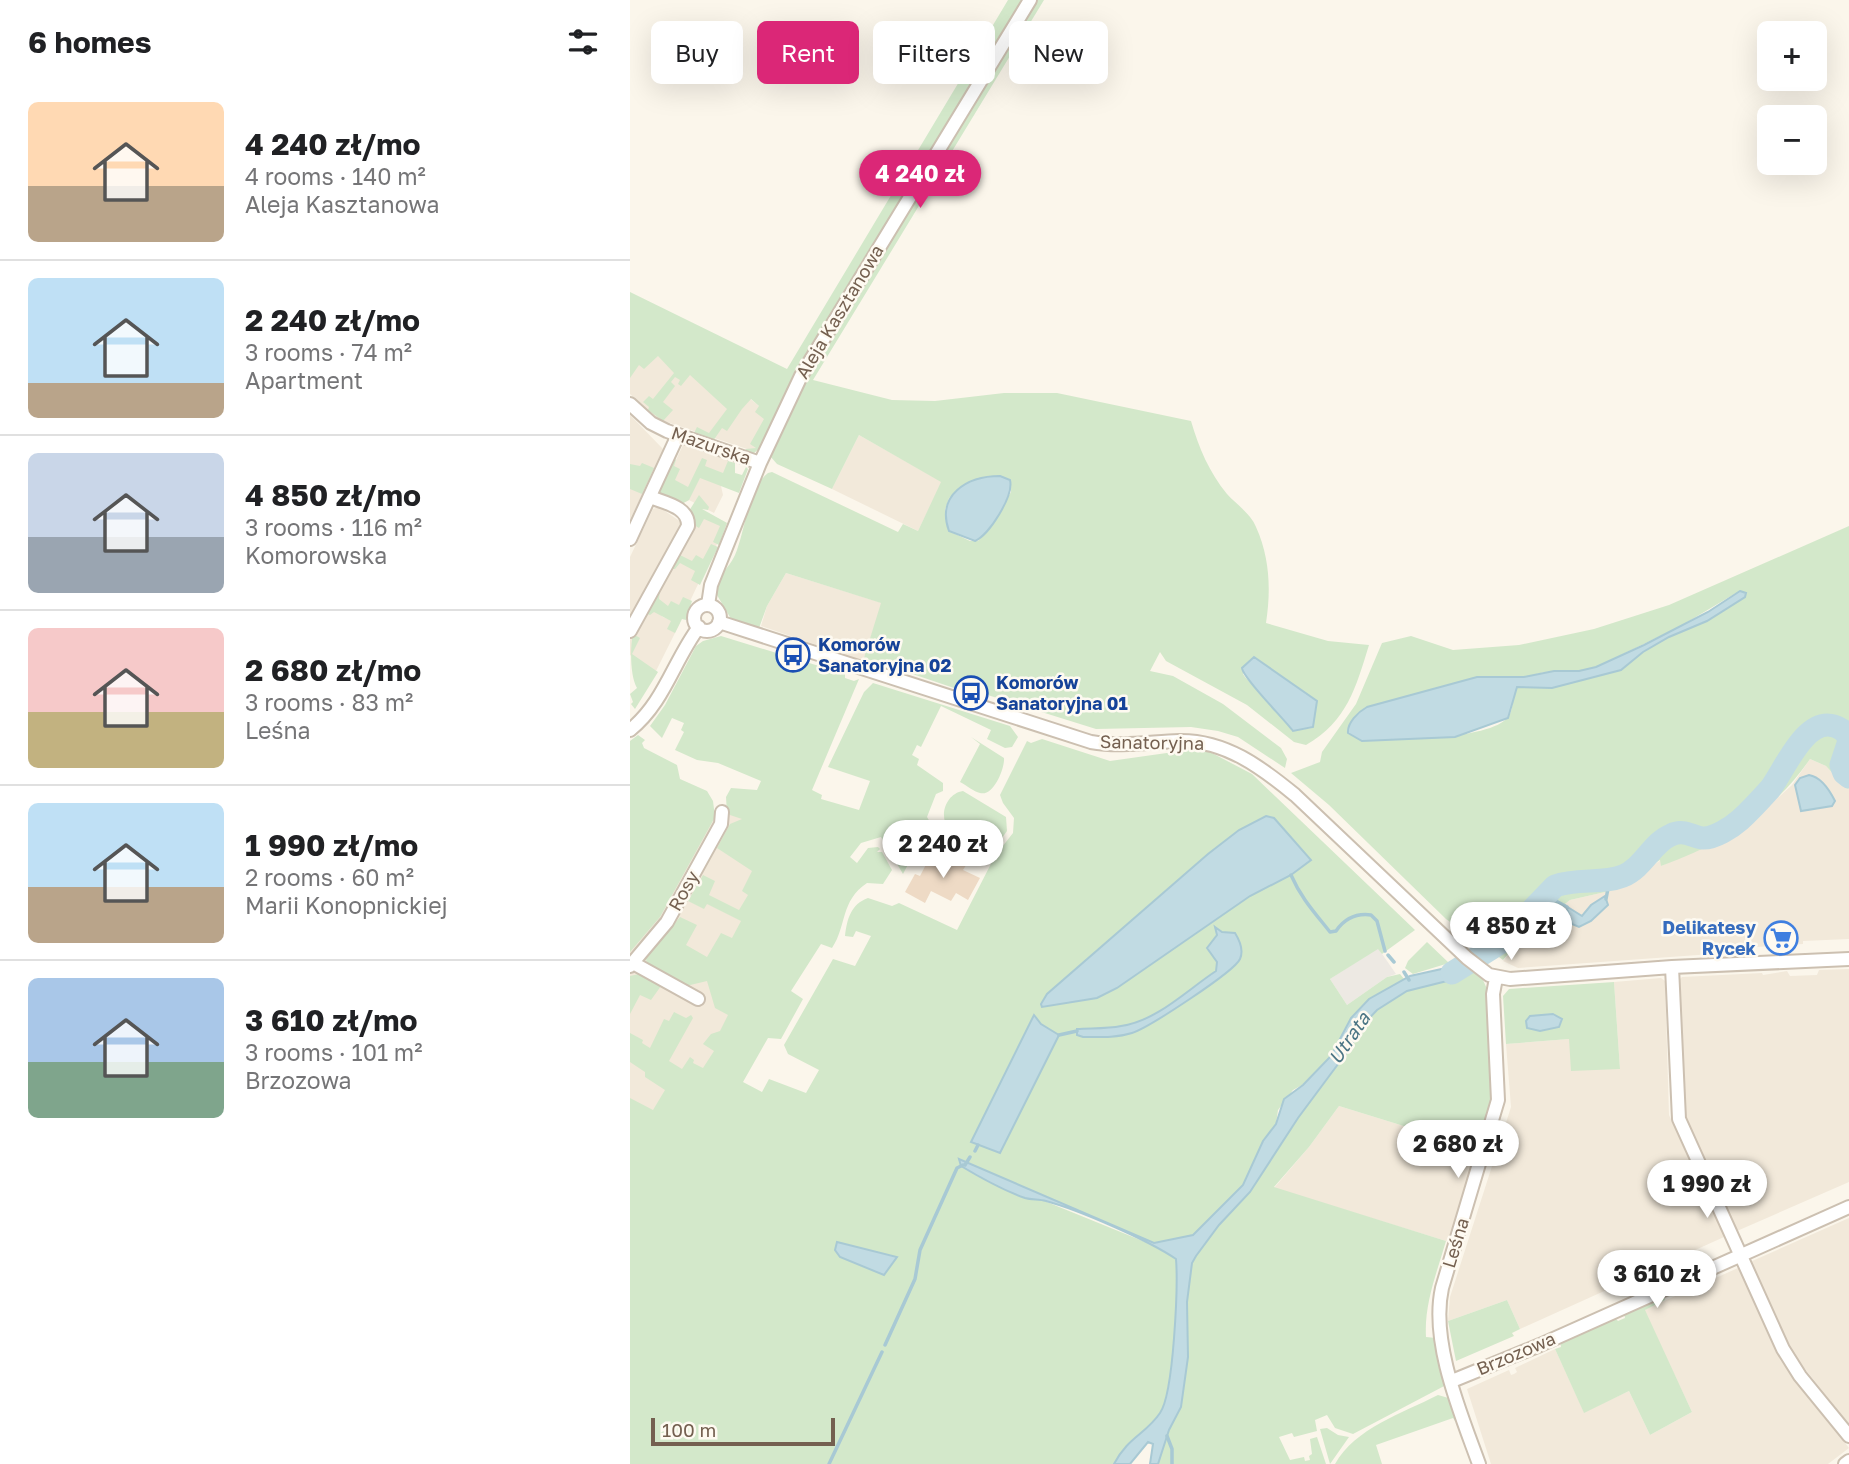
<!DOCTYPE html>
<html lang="en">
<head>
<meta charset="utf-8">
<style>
	body { margin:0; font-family:"Golos Text",sans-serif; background:#f6f6f6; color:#202124; height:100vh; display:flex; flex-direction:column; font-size:26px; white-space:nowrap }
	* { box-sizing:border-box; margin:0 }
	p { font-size:23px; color:#757577 }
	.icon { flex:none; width:38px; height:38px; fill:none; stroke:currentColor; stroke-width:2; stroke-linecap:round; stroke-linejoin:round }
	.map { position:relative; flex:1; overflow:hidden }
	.sheet { display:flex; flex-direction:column; background:#fff; width:630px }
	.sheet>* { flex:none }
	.hud { position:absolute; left:21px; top:21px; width:665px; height:63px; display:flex; gap:14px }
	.fabs { position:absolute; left:1127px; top:21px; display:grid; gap:14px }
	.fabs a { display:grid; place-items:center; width:70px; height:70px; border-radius:10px; background:#fff; box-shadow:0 7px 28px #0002; font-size:35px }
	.scale { position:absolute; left:21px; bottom:18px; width:184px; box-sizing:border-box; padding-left:7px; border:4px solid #746050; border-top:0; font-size:19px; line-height:24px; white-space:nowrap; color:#746050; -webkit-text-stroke:5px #fefaf1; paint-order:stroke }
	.price { position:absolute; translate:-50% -60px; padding:0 16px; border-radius:24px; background:#fff; color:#222; font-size:23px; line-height:46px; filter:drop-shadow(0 2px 4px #0008) }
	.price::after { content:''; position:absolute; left:50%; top:42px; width:21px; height:16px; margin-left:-10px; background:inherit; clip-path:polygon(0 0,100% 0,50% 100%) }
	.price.current { background:#db2777; color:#fff }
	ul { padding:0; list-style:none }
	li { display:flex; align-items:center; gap:21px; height:175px; padding:0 28px }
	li+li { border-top:2px solid #e0e0e0 }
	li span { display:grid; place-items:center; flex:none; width:196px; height:140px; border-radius:10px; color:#555 }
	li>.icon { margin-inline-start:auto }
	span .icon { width:84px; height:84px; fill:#fffc; stroke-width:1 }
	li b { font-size:30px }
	h2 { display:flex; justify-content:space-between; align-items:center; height:84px; padding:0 28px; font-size:30px }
	.chip { padding:0 24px; border-radius:10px; background:#fff; box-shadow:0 7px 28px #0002; font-size:24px; line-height:63px }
	.chip.current { background:#db2777; color:#fff }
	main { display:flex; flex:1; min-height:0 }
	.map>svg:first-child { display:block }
	.residential { fill:#f2e9da }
	.industrial { fill:#ede9e3 }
	.green { fill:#d3e8ca; fill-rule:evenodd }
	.water { fill:#c1dbe3; stroke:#a8c9d4; stroke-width:2 }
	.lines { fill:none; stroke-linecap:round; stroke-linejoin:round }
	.stream { stroke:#a8c9d4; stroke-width:3.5 }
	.river { stroke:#c1dbe3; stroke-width:23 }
	.building { fill:#eedac5 }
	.minor-casing { stroke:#ccc0b1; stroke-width:16 }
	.minor { stroke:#fff; stroke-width:12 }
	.labels { text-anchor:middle; stroke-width:5; stroke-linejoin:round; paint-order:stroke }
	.street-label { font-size:18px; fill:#746050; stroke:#fefaf1 }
	.transit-label { font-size:18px; font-weight:bold; fill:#164399; stroke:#fefaf1; text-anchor:start }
	.shop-label { font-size:18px; font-weight:bold; fill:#366cbe; stroke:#fefaf1; text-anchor:end }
	.water-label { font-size:19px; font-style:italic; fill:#4b7585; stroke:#fefaf1 }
</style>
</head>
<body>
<main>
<section class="sheet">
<h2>6 homes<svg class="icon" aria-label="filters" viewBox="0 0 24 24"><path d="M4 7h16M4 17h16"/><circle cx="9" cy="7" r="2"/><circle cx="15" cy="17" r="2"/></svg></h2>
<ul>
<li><span style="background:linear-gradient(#ffd9b3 60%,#b9a48a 0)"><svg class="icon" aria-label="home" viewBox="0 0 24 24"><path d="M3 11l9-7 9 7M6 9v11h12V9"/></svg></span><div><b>4 240 zł/mo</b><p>4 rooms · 140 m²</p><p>Aleja Kasztanowa</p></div></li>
<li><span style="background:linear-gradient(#bfe0f5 75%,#b9a48a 0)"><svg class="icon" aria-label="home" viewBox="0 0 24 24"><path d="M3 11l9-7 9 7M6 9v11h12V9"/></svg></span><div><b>2 240 zł/mo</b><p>3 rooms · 74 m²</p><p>Apartment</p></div></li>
<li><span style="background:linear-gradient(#c9d6e8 60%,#9aa5b1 0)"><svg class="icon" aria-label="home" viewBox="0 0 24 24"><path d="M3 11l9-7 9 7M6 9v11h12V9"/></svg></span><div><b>4 850 zł/mo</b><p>3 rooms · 116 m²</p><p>Komorowska</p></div></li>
<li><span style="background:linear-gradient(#f6c9c9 60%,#c2b280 0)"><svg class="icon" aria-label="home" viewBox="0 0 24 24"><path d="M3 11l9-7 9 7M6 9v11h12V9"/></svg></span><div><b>2 680 zł/mo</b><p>3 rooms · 83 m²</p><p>Leśna</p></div></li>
<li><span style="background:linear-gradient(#bfe0f5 60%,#b9a48a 0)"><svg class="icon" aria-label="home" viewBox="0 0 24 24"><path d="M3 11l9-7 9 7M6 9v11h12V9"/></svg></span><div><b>1 990 zł/mo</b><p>2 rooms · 60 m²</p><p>Marii Konopnickiej</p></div></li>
<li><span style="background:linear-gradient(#a9c7e8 60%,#7fa58c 0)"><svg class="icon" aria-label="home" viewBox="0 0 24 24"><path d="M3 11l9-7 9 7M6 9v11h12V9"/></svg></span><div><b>3 610 zł/mo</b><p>3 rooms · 101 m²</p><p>Brzozowa</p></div></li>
</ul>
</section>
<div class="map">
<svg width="1219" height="1464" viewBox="0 0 1219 1464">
	<rect width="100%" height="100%" fill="#fbf6eb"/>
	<!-- residential -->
	<path class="residential" d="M0,299L141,416L127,448L120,450L28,419L0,394Z
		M0,415L33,449L0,520Z
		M229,435L312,482L288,531L202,489Z
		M54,443L102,462L91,486L93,495L84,513L59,500L48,506L31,492Z
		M29,507L54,524L0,621V557L23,509Z
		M71,510L97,523L52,618L21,602Z
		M156,573L252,603L233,661L131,626L137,606Z
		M19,605L33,617L50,623L26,671L0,655V640Z
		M1180,759L1196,766L1217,789L1219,788V939L1173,941V944L1110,948V952L888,968L873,961L892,938L940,900L984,890L1031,860V866L1120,823L1162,785Z
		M82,809L165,834H221L0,1218V856Z
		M1219,969V1182L1107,1231L1056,1118L1049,980L1052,977L1132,973L1133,975L1157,971L1160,976L1187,975L1189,970Z
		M1031,978L1035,981L1039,1115L1094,1237L890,1329L877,1300L818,1321L820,1297L881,1107L876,1044L939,1039L990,1069L984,982Z
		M709,1106L848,1149L820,1239L816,1241L644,1188L679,1147Z
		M1219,1218V1424L1163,1354L1120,1262Z
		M1108,1268L1151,1361L1219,1448L1198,1464H861L837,1389L879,1370L881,1375L884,1374L887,1372L885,1368L925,1349L954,1412L999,1391L1020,1435L1062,1412L1014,1310Z"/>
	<!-- industrial -->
	<path class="industrial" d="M748,948L766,974L757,977L717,1005L700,979Z"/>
	<!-- green -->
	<path class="green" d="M378,0H393L167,372L130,448L124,453L114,452L116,449L126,448L120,444L134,419L125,412L129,406L121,399L112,409L97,431L92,428L83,441L63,435L67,427L79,433L97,409L60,375L51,386L48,384L50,380L45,377L41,382L45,386L33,402L43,410L33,421L18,410L19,407L13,402L19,396L23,399L44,373L28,356L14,369L9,365L0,378V292L157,369Z
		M406,0H414L183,380L262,400L305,401L374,393H427L561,421C569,448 579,472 597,494C606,504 621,514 626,527C640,558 641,590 636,623L698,641L739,645C726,687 717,722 676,745L664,742L617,705L536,661L530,652L520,671L543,676L593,704L651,748L657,759L655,768L608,737L588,731L561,727L466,729L332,687L324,688L253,664L233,661L251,603L156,573L137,606L129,628L101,619L87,595C85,577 98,570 105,555C115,532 118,488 138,473L142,472L268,532L273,524L288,531L311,482L229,435L202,489L147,464L140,456L179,372ZM364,476L378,479L381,492L364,522L348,541H340L319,531L315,510L319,498L350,480ZM624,657L686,701L681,728L663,731L644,707L615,677L613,674Z
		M44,458L46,460L44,466L50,469L45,480L58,487L72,458L77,460L75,466L93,473L98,461L105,463V473L112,475L116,467L118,469L109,493L70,478L59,500L48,506L27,493Z
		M12,463L24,468L12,494L0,489V464L10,466Z
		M69,495L79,507L78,510L72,509L97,523L89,545L83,542L90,526L74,519L69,528L64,525L59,511Z
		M1219,526V788L1217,789L1196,766L1180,759C1143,813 1092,844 1031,866L1030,860L984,890L940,900L892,938L873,960L816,919L699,805L661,773L690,762L692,752L726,704L752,643L781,636L823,650L889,645L964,629L1039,605ZM1106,593L1083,618L1039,637L1013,652L991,670L922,688L887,687C882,695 884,705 880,714C868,741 759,739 732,741L737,707L847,677H894L915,672L949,671L966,667L1049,627Z
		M81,544L88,547L70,585L61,580L65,571L50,563L45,569H40L48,554L62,561L66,555L73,559Z
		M30,590L29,599L38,606L41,601L49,605L53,597L62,601L56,620L52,619L45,633L37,629L41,621L24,612L20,615L15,613Z
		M3,634L10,638L2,654L28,672L5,709L1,704L3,702L0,694L7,688C0,676 0,648 3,634Z
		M91,636L215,674V678L224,681L229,679L182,790L192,795L191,799L229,810L240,781L198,767L234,692L243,683L380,726L388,737L382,747L375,748L357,739L361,730L311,706L291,747L287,745L282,755L289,759L287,765L313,783V791L306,794L297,817L300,822L273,874L251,837L231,843L220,857L227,863L238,848L248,847L250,849L247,852H252L262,870L253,884L237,883C210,901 217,926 202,948L191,944L161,991L173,999L151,1039L138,1038L113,1082L132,1092L139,1079L176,1093L189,1070L158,1054L154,1045L203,959L225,966L241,936L226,931L223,937L215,936C217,919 221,904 238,898L262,906L269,903L327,930L365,856L383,833L384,818L373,803L370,795L397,741L401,743L412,739L480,761L558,750L580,752L622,774L785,930L752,954L748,949L700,979L717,1005L757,977L770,974L775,980L739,999L721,1018L701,1056L672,1085L663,1090L648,1110L646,1124L633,1141L613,1185L563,1235L524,1243L329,1160L331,1166L393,1197L412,1200L530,1248L546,1259C548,1285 544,1393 530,1413C516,1434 498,1437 484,1464H0V1098L23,1110L35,1090L15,1077V1072L0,1062V1033L13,1040L12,1043L20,1048L34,1019L39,1021L44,1012L56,1018L61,1015L63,1018L39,1061L52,1069L60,1057L64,1060L63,1063L73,1068L84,1051L73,1044L81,1034L90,1031L98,1015L85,1008L77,981L56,986L17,964L16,959L50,917L67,925L56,945L77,957L91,933L102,938L111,921L77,904L74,909L58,901L73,875L85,881L79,895L109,910L118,895L112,891L122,871L87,848L100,824L112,819L97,814L96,797L101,788L127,790L131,781L88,763L67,760L45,750L54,732L51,730L54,723L42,718L32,738L20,726L35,705L66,646L73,641Z
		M8,735L15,740L12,743L14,748L47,765L50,779L77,791L83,801L85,817L30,917L0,952V741Z
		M341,737L374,758C375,767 364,797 350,793C344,792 336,785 330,782L350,744Z
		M333,791L376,817L377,831L369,842L356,844L315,822C311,809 319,793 333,791Z
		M309,831L316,834L319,841L331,847L329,857L326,855L322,863L299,849Z
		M797,942L819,963L783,974L775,968L778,961Z
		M842,970L853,980L857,989L864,1081V1094L848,1149L709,1106L679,1147L644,1187L816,1241C807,1272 794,1304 796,1337L806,1338L818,1384L723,1434L705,1428L697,1415L685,1420L687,1431L664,1437L662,1433L649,1437L660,1460L674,1457L675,1461L680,1460L679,1456L682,1454L680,1439L687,1437L696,1464H528L539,1429L551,1407L558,1357L557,1302L562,1263L566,1256L589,1225L620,1192L668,1118L720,1048L730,1028L747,1010L777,991L833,977Z
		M9,974L31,986L21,1000L10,995L0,1014V976Z
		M984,982L990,1069L941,1071L939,1039L876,1044L873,996L879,989Z
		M1034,1295L1035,1300L1015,1310L1062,1412L1020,1435L999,1391L954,1413L925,1349L931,1347L930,1341L984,1317L988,1321L995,1318L994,1313Z
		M877,1300L890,1329L882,1333L884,1336L826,1361L818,1321Z
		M808,1395L822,1399L827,1420L825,1421L823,1418L746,1445L752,1464H705C725,1428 773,1413 808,1395Z
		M697,1428L708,1435L719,1437L700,1464L690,1429Z"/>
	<!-- water -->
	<path class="water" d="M370,476L380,480C384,496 359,535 345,541L319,531C306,495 337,476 370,476Z
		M1110,591L1116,593L1115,597L1077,621L1039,637L1013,652L991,670L922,688L887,687L878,718L825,737L732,741L718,733C717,723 728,712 737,707L847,677H894L924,671H949L966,667L1014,645L1078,612Z
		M624,657L687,701L683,727L663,731C654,719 613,678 612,668Z
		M1179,775C1191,777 1200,791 1205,801L1202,806L1171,811L1165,785L1170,778Z
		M636,816L644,818L681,860L661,875L620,896L487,988L467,998L412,1007L411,1004L417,994L578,854L609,830Z
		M975,896L978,905L961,921L949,927L942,924L936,906L952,916L961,905Z
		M585,927L592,932L605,933C610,941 614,950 610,959C604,972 518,1028 502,1033C486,1038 469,1037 453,1037L447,1035V1029C461,1028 477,1029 491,1026C527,1021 557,990 586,971L587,962L577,948L587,935Z
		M833,962L842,970L833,977L777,991L747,1010L730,1028L720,1048L668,1118L620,1192L589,1225L566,1256L562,1263L557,1302L558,1357L551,1407L539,1430L528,1464H520L523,1444L518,1442L500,1464H484C498,1437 516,1434 530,1413C544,1393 548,1285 546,1259C518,1240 449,1210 416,1201C409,1199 402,1200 395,1198C372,1190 351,1178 331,1166L329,1159L524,1243L563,1235L613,1185L633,1141L646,1124L654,1099L673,1085L701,1056L721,1018L739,999L780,976L825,966Z
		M923,1014L932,1019L929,1027L910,1031L897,1028L896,1021L900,1016Z
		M404,1015L411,1024L429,1035L370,1153L341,1142Z
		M207,1242L267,1257L254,1275L210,1257L205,1250Z"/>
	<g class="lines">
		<!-- stream -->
		<path class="stream" d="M661,875C671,898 685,913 700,932L706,931C715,918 726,913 741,915L747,921L755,951
			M915,895L937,907
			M976,899L980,878
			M758,955L764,962
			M774,972L779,980
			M429,1035L447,1031
			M345,1151L348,1145
			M335,1165L340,1157
			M255,1345L285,1279L290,1250L327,1168L333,1165
			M537,1436L542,1449V1464
			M199,1464L252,1352"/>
		<!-- river -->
		<path class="river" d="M1219,741L1211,765L1214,773L1219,777
			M822,973L870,943L925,886C947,878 973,884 993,876C1014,867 1022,843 1041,835C1053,829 1061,836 1072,838C1084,839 1102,827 1110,820C1120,811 1131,799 1140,789C1154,771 1175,717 1204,726C1211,728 1217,733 1219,740"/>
	</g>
	<!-- building -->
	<path class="building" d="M302,853L322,864L326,856L338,862L333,870L350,878L338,900L326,893L321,901L301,891L295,903L275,892L285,874L290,876Z"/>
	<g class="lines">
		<defs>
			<path id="minor" d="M0,404L21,423L37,431L130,463
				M0,539L48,435
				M78,605L81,585L130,463L171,376L400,0
				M64 618a13 13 0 1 1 26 0a13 13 0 1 1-26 0Z
				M89,622L461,742C490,747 520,742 549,741C595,740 631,767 665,795L837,958L859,975L880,979L1042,967L1219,959
				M0,631L58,526C59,507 35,503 20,497
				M0,730C34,703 44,660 69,627
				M3,963L68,999
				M0,966L37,922L91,824L92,812
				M1042,967L1049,1119L1153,1349L1170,1376L1219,1436
				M822,1381L910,1345L1219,1207
				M849,1464C831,1414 800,1342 812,1288L868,1100L863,994L866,978
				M1215,1464L1219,1461"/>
		</defs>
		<!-- minor casing -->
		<use href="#minor" class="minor-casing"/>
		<!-- minor -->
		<use href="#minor" class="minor"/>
	</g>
	<!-- icons -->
	<defs>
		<symbol id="bus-ring" viewBox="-11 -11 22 22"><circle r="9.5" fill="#fefaf1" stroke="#1a4fb4" stroke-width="1.5"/><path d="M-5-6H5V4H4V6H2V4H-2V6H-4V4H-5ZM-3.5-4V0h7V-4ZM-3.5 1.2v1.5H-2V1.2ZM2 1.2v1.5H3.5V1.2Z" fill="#1a4fb4"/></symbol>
		<symbol id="supermarket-ring" viewBox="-11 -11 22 22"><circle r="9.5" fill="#fefaf1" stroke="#3f7fe0" stroke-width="1.5"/><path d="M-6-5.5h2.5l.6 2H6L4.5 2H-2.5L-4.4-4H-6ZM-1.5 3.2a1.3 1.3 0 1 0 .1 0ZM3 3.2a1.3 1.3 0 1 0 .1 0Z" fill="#3f7fe0"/></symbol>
	</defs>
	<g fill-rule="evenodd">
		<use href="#bus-ring" x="144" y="636" width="38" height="38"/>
		<use href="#bus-ring" x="322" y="674" width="38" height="38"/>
		<use href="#supermarket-ring" x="1132" y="919" width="38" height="38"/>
	</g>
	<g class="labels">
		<!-- street labels -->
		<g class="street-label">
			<text transform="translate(210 312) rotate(-59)" y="6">Aleja Kasztanowa</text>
			<text transform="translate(81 446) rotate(19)" y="6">Mazurska</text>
			<text transform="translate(522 743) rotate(1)" y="6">Sanatoryjna</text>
			<text transform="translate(54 891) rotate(-61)" y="6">Rosy</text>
			<text transform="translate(826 1243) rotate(-73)" y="6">Leśna</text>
			<text transform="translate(886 1354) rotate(-23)" y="6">Brzozowa</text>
		</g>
		<!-- transit labels -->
		<g class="transit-label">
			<text x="188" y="651">Komorów<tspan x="188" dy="21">Sanatoryjna 02</tspan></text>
			<text x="366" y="689">Komorów<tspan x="366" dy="21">Sanatoryjna 01</tspan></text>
		</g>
		<!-- shop labels -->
		<g class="shop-label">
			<text x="1126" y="934">Delikatesy<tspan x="1126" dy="21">Rycek</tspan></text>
		</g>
		<!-- water labels -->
		<g class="water-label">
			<text transform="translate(719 1038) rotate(-56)" y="7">Utrata</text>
		</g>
	</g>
</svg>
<div class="fabs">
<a>+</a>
<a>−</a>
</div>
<div class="scale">100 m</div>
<b class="price current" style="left:290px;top:210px">4 240 zł</b>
<b class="price" style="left:313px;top:880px">2 240 zł</b>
<b class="price" style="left:881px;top:962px">4 850 zł</b>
<b class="price" style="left:828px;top:1180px">2 680 zł</b>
<b class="price" style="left:1077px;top:1220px">1 990 zł</b>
<b class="price" style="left:1027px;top:1310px">3 610 zł</b>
<div class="hud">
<a class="chip">Buy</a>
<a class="chip current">Rent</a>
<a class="chip">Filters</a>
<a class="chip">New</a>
</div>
</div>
</main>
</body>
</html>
